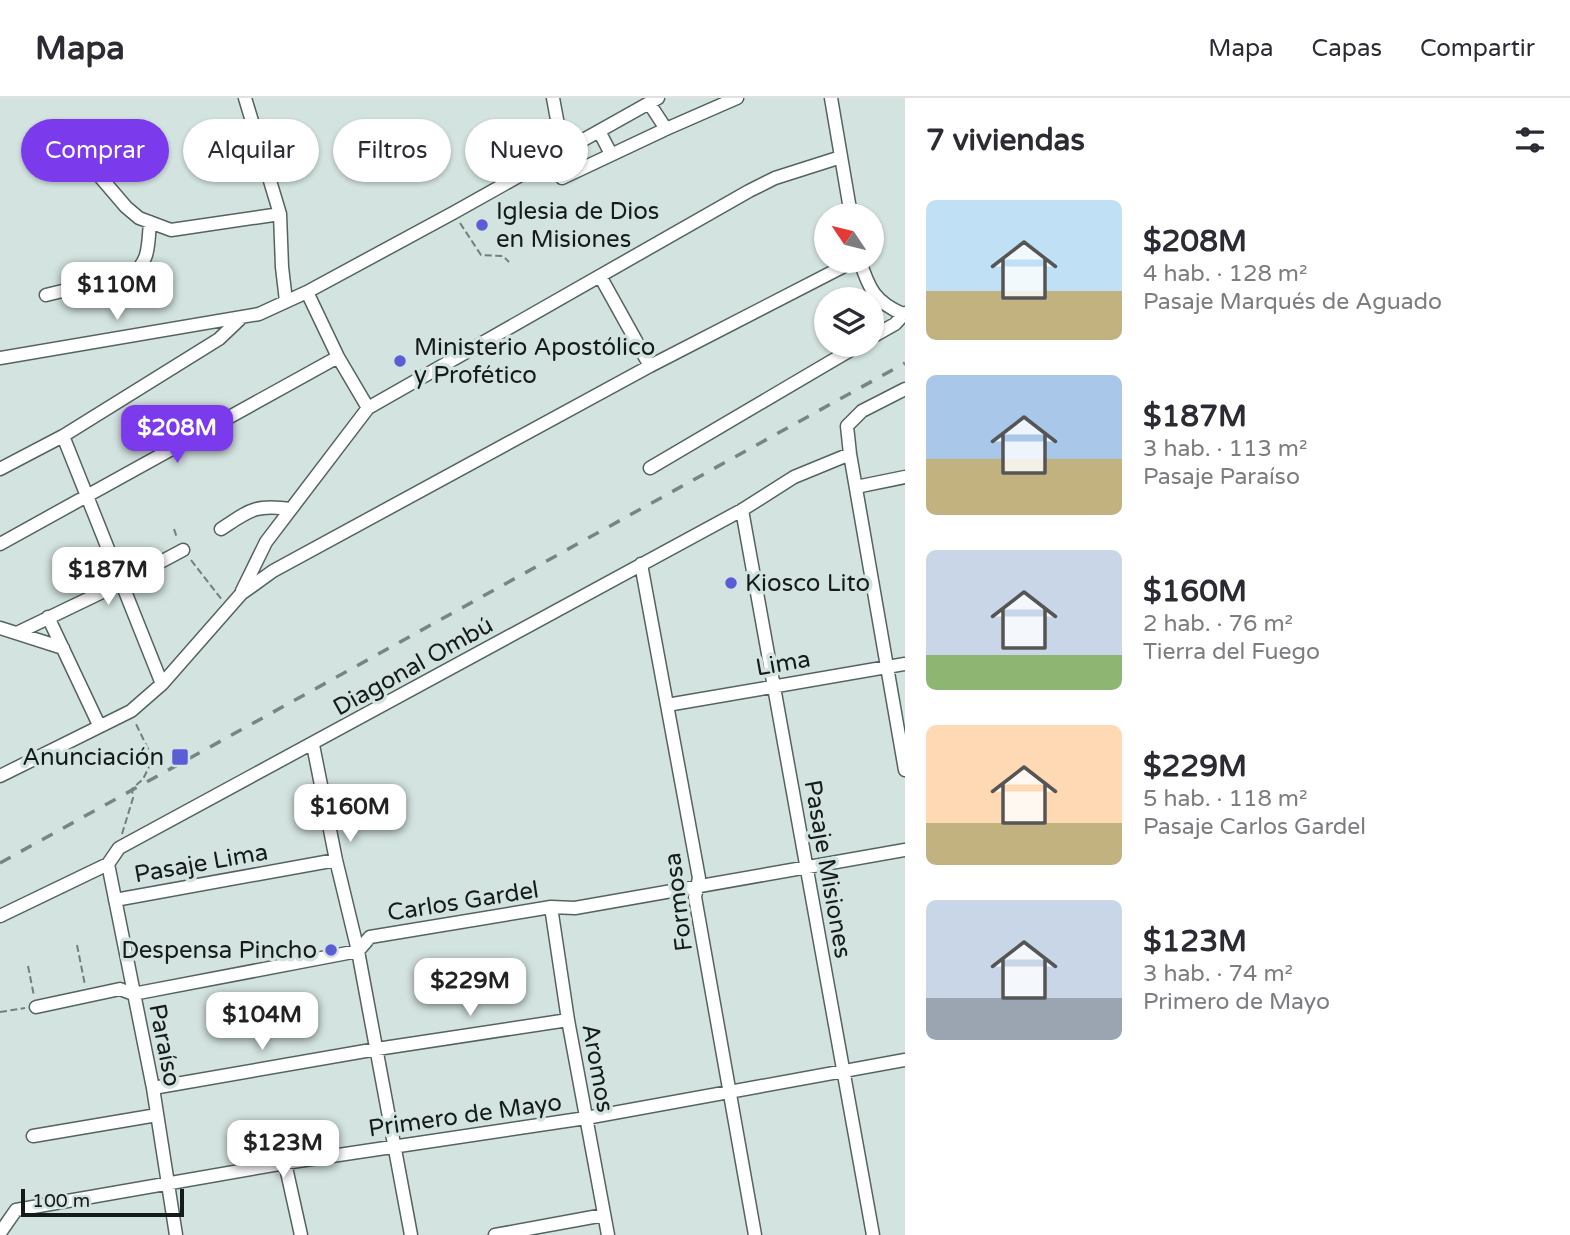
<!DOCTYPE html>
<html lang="es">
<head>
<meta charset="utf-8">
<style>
	body { margin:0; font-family:"Varela Round",sans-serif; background:#f2f2f3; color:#2b2b33; height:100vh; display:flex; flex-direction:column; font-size:26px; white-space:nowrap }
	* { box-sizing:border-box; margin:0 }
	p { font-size:23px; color:#7c7c81 }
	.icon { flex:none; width:38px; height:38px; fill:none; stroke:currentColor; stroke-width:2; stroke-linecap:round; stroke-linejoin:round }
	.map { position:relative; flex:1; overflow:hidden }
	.side { display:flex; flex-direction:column; background:#fff; width:665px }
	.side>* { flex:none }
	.hud { position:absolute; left:21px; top:21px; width:665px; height:63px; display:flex; gap:14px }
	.needle { width:46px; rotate:305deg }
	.fabs { position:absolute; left:814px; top:105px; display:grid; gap:14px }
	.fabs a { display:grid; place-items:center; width:70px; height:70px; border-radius:50%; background:#fff; box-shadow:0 2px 5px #0004; font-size:35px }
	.scale { position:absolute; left:21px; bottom:18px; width:163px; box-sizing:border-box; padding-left:7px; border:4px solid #151b1a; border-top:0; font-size:19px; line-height:24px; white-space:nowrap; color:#151b1a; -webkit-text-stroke:5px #d3e3e0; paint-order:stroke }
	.price { position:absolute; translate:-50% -60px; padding:0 16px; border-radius:14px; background:#fff; color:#222; font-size:23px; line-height:46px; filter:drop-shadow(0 2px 4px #0008) }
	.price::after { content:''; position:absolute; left:50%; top:42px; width:21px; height:16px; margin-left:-10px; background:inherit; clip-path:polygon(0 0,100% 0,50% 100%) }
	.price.on { background:#7c3aed; color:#fff }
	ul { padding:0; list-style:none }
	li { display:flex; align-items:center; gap:21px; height:175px; padding:0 21px }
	li span { display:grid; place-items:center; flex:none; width:196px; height:140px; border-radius:10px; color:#555 }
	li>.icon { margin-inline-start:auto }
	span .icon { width:84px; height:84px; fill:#fffc; stroke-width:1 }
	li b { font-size:30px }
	h2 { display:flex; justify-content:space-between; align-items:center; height:84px; padding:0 21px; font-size:30px }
	.tag { padding:0 24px; border-radius:32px; background:#fff; box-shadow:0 2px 5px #0004; font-size:24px; line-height:63px }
	.tag.on { background:#7c3aed; color:#fff }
	header { display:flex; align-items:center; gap:42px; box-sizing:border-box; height:98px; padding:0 35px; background:#fff; border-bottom:2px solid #e1e1e2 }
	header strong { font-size:33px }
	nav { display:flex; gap:38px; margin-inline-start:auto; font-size:24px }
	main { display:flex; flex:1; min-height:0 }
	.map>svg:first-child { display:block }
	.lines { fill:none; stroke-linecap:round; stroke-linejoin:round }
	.minor-casing { stroke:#546361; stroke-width:15 }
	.path { stroke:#747f7d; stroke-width:2; stroke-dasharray:7 3.5; stroke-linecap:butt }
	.minor { stroke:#fff; stroke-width:12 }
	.rail { stroke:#798583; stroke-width:3.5; stroke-dasharray:12 12; stroke-linecap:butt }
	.poi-dot { fill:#5b5dd5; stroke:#d3e3e0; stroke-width:2.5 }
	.labels { text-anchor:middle; stroke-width:7; stroke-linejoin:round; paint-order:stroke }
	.poi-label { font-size:24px; fill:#151b1a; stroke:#d3e3e0; text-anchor:start }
	.street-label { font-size:24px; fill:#151b1a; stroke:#d3e3e0 }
</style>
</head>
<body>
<header>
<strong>Mapa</strong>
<nav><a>Mapa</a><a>Capas</a><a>Compartir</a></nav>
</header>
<main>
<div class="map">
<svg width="905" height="1137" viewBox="0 0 905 1137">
	<rect width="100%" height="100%" fill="#d3e3e0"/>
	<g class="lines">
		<defs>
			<path id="minor" d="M245,0L280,116L282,169L286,203
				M553,0L561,43L565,51
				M831,0L851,117
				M649,5L666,31
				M599,33L611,56
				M552,59L562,80L666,31L737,0
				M96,74L126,109L139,120L171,132L280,116
				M860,163C869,191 875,204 903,216
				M600,178L650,268
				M307,194L338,259L368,310
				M46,197L132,176C150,164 148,145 150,124
				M872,239L895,226L905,215
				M0,260L259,216L307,194L453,115L658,0
				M905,291L862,313L847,328L850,356L905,672
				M63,338L162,586
				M650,370L859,247
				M0,371L63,338L219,241L240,221
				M856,389L905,379
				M742,412L873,1137
				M221,431C250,412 255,406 291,411
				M0,446L338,259
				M641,466L699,780L695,799L755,1137
				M242,493L266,444L368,310L749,93L775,80L841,59
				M48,519L99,627
				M0,530L63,550
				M17,535L123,484L183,452
				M667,607L905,566
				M313,647L336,762L358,853L411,1137
				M0,678L131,613L162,586L241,496L273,473L650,268L854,163
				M108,766L153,990L176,1137
				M115,802L336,762
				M551,809L568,922L608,1137
				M0,818L108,766L119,750L742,412L794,379L850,356
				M36,909L120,891L133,896L358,853L370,839L551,809L575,810L905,752
				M153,990L377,951L568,922
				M33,1038L157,1017
				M285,1065L301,1137
				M0,1135L16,1112L285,1065L586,1020L905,962
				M495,1137L604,1117"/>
		</defs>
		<!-- minor casing -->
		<use href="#minor" class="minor-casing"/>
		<!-- path -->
		<path class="path" d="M460,125L481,157L503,158L509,164
			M174,431L177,440
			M191,462L222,502
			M153,662L159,669
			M122,736L133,700L132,691L143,681L153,661L135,624
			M77,847L85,887
			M28,868L34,898
			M0,914L25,910"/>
		<!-- minor -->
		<use href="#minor" class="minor"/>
		<!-- rail -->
		<path class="rail" d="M0,765L905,265"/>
	</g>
	<!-- markers -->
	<g class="poi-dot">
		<circle cx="482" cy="127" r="7"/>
		<circle cx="400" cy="263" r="7"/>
		<circle cx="731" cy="485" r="7"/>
		<rect x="171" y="650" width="18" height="18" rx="3.5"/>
		<circle cx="331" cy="852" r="7"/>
	</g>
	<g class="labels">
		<!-- poi labels -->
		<g class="poi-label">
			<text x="496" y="121">Iglesia de Dios<tspan x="496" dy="28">en Misiones</tspan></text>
			<text x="414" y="257">Ministerio Apostólico<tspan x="414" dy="28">y Profético</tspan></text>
			<text x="745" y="493">Kiosco Lito</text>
			<text x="164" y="667" text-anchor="end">Anunciación</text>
			<text x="317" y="860" text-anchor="end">Despensa Pincho</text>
		</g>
		<!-- street labels -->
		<g class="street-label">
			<text transform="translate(783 565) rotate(-10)" y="8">Lima</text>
			<text transform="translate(413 568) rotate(-29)" y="8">Diagonal Ombú</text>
			<text transform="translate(201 765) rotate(-10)" y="8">Pasaje Lima</text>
			<text transform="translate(828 771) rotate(80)" y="8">Pasaje Misiones</text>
			<text transform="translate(463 803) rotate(-9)" y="8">Carlos Gardel</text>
			<text transform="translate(678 804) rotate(-97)" y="8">Formosa</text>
			<text transform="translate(165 947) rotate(79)" y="8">Paraíso</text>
			<text transform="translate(598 970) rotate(80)" y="8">Aromos</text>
			<text transform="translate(465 1017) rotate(-8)" y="8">Primero de Mayo</text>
		</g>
	</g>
</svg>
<div class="fabs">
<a><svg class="needle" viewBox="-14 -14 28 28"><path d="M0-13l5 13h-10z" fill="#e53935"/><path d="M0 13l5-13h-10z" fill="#7c7c81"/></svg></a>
<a><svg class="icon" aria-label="layers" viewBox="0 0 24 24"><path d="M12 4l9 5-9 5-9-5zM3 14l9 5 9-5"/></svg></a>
</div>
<div class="scale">100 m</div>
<b class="price" style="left:117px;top:224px">$110M</b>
<b class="price on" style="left:177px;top:367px">$208M</b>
<b class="price" style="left:108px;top:509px">$187M</b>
<b class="price" style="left:350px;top:746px">$160M</b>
<b class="price" style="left:470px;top:920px">$229M</b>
<b class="price" style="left:262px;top:954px">$104M</b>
<b class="price" style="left:283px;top:1082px">$123M</b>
<div class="hud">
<a class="tag on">Comprar</a>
<a class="tag">Alquilar</a>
<a class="tag">Filtros</a>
<a class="tag">Nuevo</a>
</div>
</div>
<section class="side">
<h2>7 viviendas<svg class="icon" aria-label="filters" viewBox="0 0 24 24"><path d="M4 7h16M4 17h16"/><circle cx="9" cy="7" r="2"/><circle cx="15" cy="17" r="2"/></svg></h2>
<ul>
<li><span style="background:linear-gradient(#bfe0f5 65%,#c2b280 0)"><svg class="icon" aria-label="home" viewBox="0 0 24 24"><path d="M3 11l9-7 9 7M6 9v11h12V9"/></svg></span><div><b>$208M</b><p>4 hab. · 128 m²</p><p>Pasaje Marqués de Aguado</p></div></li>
<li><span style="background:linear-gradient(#a9c7e8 60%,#c2b280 0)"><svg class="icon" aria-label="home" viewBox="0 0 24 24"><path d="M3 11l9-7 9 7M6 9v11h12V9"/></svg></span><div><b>$187M</b><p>3 hab. · 113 m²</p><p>Pasaje Paraíso</p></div></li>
<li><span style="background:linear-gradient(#c9d6e8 75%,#8fb573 0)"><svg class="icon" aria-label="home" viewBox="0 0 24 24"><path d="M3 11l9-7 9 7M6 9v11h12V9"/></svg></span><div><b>$160M</b><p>2 hab. · 76 m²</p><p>Tierra del Fuego</p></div></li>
<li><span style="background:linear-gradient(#ffd9b3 70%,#c2b280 0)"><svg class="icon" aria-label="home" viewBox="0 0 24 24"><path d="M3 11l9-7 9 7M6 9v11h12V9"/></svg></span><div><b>$229M</b><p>5 hab. · 118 m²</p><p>Pasaje Carlos Gardel</p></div></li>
<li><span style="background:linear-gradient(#c9d6e8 70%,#9aa5b1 0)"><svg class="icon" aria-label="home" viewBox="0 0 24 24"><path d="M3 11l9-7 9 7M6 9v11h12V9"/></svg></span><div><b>$123M</b><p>3 hab. · 74 m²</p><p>Primero de Mayo</p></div></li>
</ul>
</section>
</main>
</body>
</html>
